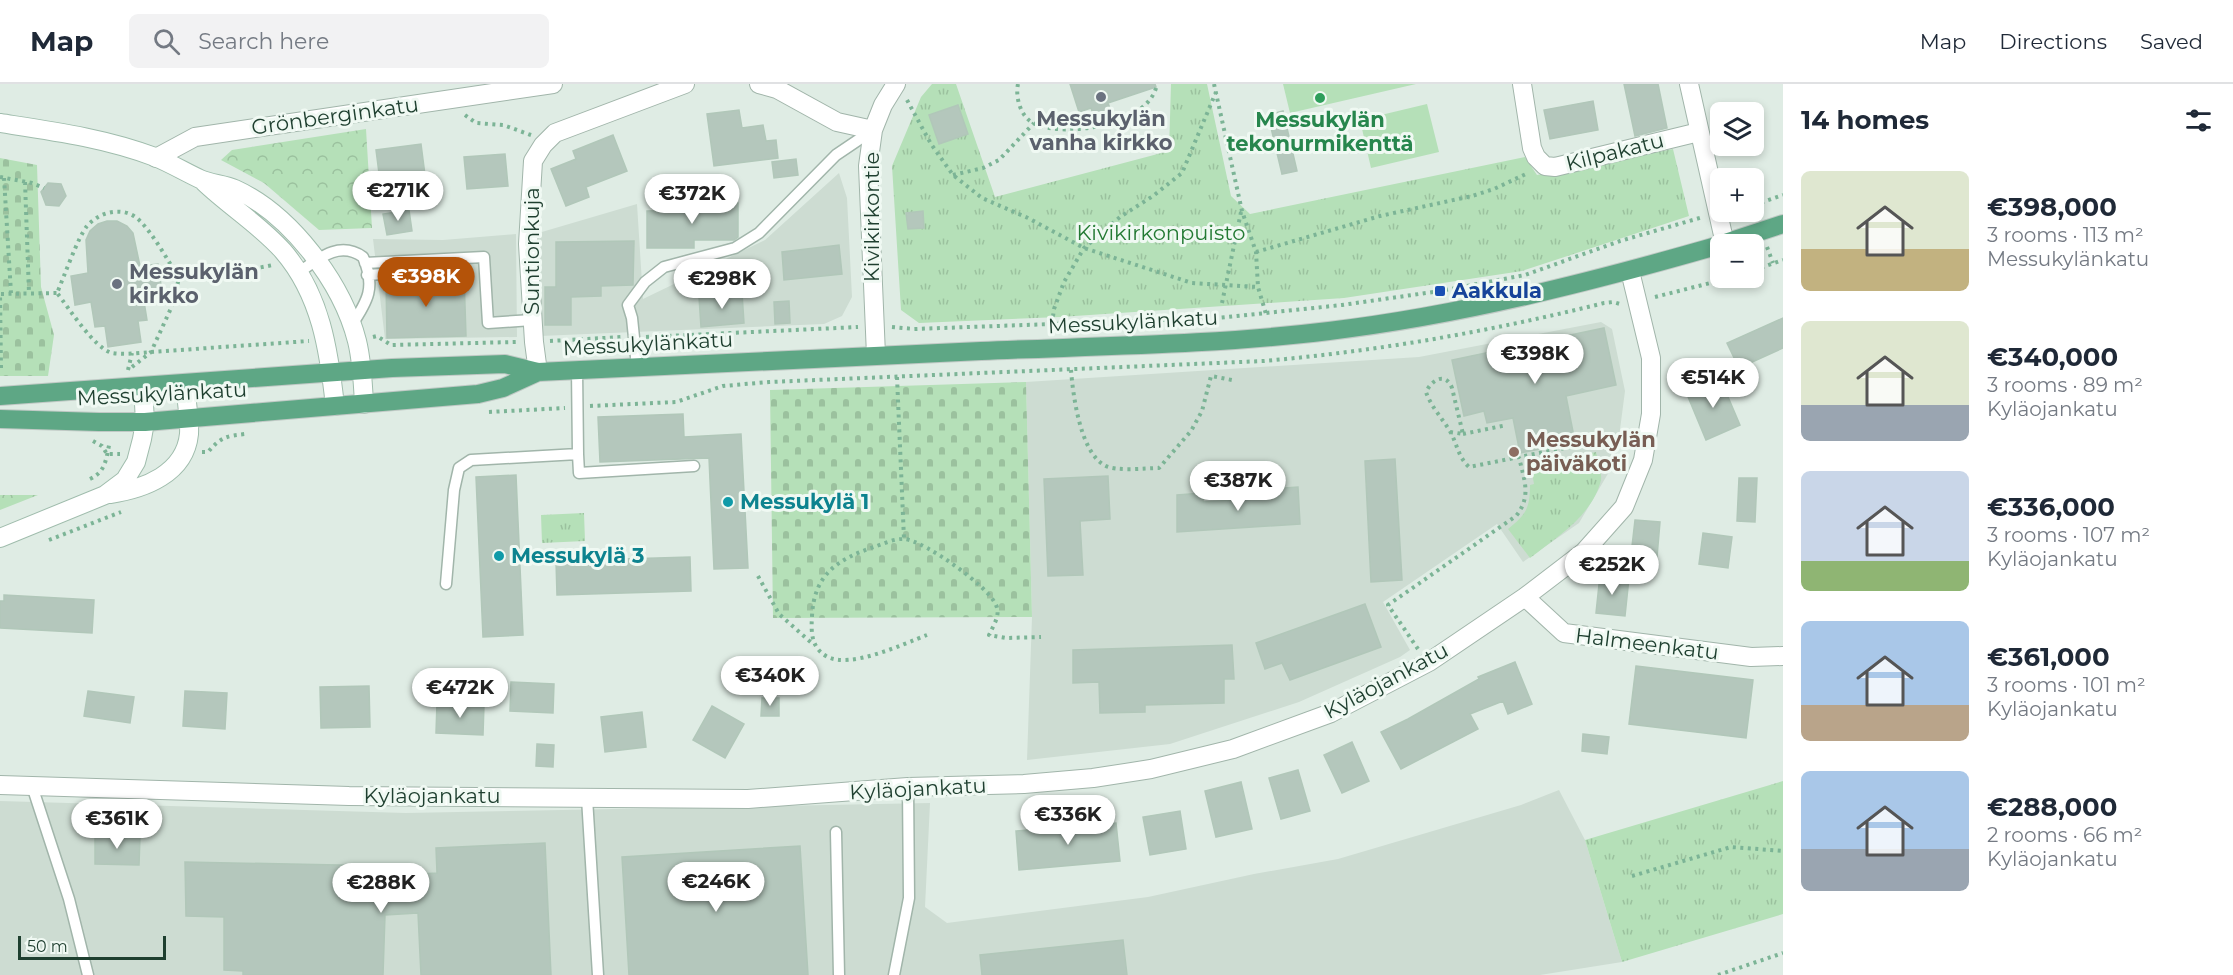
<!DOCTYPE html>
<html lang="en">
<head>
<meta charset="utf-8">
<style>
	body { margin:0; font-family:Montserrat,sans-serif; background:#f2f2f3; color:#1f2937; height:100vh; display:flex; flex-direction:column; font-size:22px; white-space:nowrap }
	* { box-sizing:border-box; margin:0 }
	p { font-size:20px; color:#747a83 }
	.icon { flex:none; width:33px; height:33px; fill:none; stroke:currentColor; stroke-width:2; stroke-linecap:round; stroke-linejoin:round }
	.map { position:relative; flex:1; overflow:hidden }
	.details { display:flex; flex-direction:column; background:#fff; width:450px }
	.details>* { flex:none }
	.tools { position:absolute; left:1710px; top:18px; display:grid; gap:12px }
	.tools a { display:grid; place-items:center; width:54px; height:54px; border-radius:9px; background:#fff; box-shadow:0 3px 9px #0003; font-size:30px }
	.scale { position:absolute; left:18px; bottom:15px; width:148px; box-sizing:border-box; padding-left:6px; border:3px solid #1e3f2f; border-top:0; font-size:16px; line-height:21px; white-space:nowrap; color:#1e3f2f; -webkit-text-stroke:4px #f0f9f3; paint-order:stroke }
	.price { position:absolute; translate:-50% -51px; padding:0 14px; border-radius:21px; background:#fff; color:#222; font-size:20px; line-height:39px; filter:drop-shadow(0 2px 3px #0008) }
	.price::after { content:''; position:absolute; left:50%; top:36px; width:18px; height:14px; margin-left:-9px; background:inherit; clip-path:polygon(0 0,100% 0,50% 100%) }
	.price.current { background:#b45309; color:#fff }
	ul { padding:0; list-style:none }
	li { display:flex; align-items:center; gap:18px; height:150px; padding:0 18px }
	li span { display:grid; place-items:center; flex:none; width:168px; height:120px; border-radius:9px; color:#555 }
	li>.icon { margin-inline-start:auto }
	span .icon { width:72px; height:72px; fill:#fffc; stroke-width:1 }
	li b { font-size:26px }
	h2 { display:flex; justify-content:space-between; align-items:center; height:72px; padding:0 18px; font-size:26px }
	header { display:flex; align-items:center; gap:36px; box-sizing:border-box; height:84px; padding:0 30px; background:#fff; border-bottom:2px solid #e0e1e3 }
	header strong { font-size:28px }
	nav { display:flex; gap:33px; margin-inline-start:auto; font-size:21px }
	.search { width:420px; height:54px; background:#f2f2f3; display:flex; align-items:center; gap:15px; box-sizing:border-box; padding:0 21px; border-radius:9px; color:#747a83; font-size:22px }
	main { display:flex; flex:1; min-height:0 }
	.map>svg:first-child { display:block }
	.built { fill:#cddcd2 }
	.forest { fill:url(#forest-crowns) }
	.cemetery { fill:url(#cemetery-stones) }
	.park { fill:url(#park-tufts) }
	.garden { fill:#b5e0b8 }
	.building { fill:#b4c7bc; stroke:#b1c7b9; stroke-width:1.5 }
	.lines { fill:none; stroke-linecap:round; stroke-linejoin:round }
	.lane-casing { stroke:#a1b5aa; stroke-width:13 }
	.street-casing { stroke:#a1b5aa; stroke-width:20 }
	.secondary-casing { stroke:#9fbcac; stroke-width:20 }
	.primary-casing { stroke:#c0c9c5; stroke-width:20 }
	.path { stroke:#7cb496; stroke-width:4; stroke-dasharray:3 4.5; stroke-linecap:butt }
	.lane { stroke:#fff; stroke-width:10 }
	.street { stroke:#fff; stroke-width:18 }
	.secondary { stroke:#fff; stroke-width:18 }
	.primary { stroke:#5ea785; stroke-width:18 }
	.worship-dot { fill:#6b7280; stroke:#f0f9f3; stroke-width:2 }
	.leisure-dot { fill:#2e9e5b; stroke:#f0f9f3; stroke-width:2 }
	.transit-dot { fill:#1a4fb4; stroke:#f0f9f3; stroke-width:2 }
	.education-dot { fill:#8d6e63; stroke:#f0f9f3; stroke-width:2 }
	.culture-dot { fill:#0f9aa8; stroke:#f0f9f3; stroke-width:2 }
	.labels { text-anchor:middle; stroke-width:6; stroke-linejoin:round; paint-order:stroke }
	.street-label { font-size:21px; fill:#1e3f2f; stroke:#f0f9f3 }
	.worship-label { font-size:21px; font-weight:bold; fill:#5b616d; stroke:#f0f9f3 }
	.leisure-label { font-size:21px; font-weight:bold; fill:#27864d; stroke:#f0f9f3 }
	.park-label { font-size:21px; fill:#237a33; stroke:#f0f9f3 }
	.transit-label { font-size:21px; font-weight:bold; fill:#164399; stroke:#f0f9f3; text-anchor:start }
	.education-label { font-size:21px; font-weight:bold; fill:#785e54; stroke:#f0f9f3; text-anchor:start }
	.culture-label { font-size:21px; font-weight:bold; fill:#0d838f; stroke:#f0f9f3; text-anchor:start }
</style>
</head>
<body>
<header>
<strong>Map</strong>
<div class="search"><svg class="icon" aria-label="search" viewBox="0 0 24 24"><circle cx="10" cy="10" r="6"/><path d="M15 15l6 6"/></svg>Search here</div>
<nav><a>Map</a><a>Directions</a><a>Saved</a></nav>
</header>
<main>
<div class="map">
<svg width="1783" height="891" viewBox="0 0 1783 891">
	<defs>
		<pattern id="forest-crowns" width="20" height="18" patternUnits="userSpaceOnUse" patternTransform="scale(1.5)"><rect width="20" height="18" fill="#b5e0b8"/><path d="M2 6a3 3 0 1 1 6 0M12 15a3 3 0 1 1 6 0" fill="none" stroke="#9bc19e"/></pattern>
		<pattern id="cemetery-stones" width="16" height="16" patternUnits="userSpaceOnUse" patternTransform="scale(1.5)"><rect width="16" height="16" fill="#b5e0b8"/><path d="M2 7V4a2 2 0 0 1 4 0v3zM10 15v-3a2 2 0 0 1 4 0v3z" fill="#9bc19e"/></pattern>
		<pattern id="park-tufts" width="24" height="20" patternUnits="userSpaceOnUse" patternTransform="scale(1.5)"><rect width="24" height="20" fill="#b5e0b8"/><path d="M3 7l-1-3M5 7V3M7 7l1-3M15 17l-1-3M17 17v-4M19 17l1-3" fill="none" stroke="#9bc19e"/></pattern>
	</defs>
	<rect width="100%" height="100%" fill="#dfece4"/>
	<!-- built -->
	<path class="built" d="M839,89L847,114L852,213L842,232L824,240L540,252L535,150L637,120L643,215L765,156Z
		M516,150L517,253L385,255L373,155L443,156Z
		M1601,238L1612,245L1625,307L1616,376L1579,439L1523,478L1497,440L1383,518L1410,566L1400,573L1299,618L1170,660L1027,676L1032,533L1026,298L1419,273Z
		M1559,706L1585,756L1622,878L1540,891H0V717L406,729L930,719L925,823L947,839L1148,813L1254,790L1338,775L1521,721Z"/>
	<!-- forest -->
	<path class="forest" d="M366,45L372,144L319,146L264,99L221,76L232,66Z
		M0,411H38L0,426Z"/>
	<!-- cemetery -->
	<path class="cemetery" d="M0,74L37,81L41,203L54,251L48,292H0Z
		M1026,298L1032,533L773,534L770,306Z"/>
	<!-- park -->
	<path class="park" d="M932,0H956L995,113L1169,67L1171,0H1207L1231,112L1250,130L1525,73L1537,91L1673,65L1689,132L1522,187L1344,214L1060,233L919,239L901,226L892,82L921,13Z
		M1596,368C1598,376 1602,388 1601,396C1593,431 1556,454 1530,474L1508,445C1526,431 1530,424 1530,401L1534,400L1531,384L1535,381Z
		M584,429L585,457L542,459L541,431Z
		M1783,697V830L1622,878L1585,756Z"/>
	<!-- garden -->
	<path class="garden" d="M1283,0H1416L1290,29Z
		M1427,20L1439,68L1371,84L1360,36Z"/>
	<!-- building -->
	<path class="building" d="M1070,0H1155L1156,3L1108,19L1111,27L1094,33L1091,24L1079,28Z
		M1624,0H1658L1667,44L1635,52Z
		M1593,17L1598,46L1550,55L1544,26Z
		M958,21L968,50L939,60L929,31Z
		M739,26L742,44L763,41L766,57L776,56L778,74L714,82L707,30Z
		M1283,27L1297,87L1282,90L1268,31Z
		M613,51L627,87L586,103L589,113L566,122L551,85L576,75L573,67Z
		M421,60L425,91L380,97L376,66Z
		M505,70L508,102L467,105L464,73Z
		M796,75L798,91L774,94L772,78Z
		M48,99L61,100L66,112L59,122L46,121L41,108Z
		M691,119H738V153L734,156H694V164H647V127L691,126Z
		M409,126L412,147L387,151L383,130Z
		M923,127L924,144L908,145L906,129Z
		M107,137H117L127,142L133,149L140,182L158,180L162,208L143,211L147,236L138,237L141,258L108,263L105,242L95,243L91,218L75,221L71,192L88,189L86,156L90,147L98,140Z
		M634,157L633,201L601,202V212L571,213V241H545V203H556V158Z
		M839,161L842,190L784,196L782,168Z
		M464,191L466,252L387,254L386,197Z
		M742,209L744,239L701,243L699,213Z
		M789,217L790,239L775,240L774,218Z
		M1783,234V264L1739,284L1727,259Z
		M1604,244L1616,301L1566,312L1575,358L1520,369L1513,334L1487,339L1484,327L1464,332L1452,276Z
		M1720,294L1740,341L1706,356L1686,308Z
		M683,330L684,353L741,350L748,484L714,485L709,374L600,378L598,333Z
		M1395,375L1402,496L1371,498L1365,377Z
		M516,391L523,551L483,553L476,393Z
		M1108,392L1110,435L1080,437L1083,491L1048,492L1044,395Z
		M1739,394H1757L1755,438L1737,437Z
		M1298,403L1300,440L1177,448V411L1203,409V418L1271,414L1270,405Z
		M1635,436L1660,438L1657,473L1631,471Z
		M1703,449L1732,453L1728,484L1699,480Z
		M690,473L691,507L557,511L556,477Z
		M1600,491L1629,494L1625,532L1596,529Z
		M4,511L94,516L92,549L0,544V517H4Z
		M1365,520L1381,563L1290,596L1282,579L1265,585L1256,559Z
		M1232,561L1234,595H1224V619L1145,621V628L1100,629L1099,598L1073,599V566Z
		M1515,578L1532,620L1508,630L1503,617L1470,630L1478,645L1401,685L1381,648L1408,635L1479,595L1478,593Z
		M1636,582L1753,596L1746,654L1629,640Z
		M511,598L554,600L553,629L510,627Z
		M369,602L370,643L321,644L320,603Z
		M88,607L134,613L130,639L84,632Z
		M185,607L227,609L225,645L183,642Z
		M762,614H779V632H761Z
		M437,619L484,621L483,651L436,649Z
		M712,622L744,640L725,674L693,656Z
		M642,628L646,663L605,668L601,633Z
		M1583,650L1609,653L1607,670L1582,667Z
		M1352,658L1369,697L1342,709L1324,671Z
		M537,660L554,661L553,683L536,682Z
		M1298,686L1310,727L1281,735L1269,694Z
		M1241,698L1252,745L1216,753L1205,707Z
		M1180,727L1186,765L1150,771L1143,733Z
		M1116,739L1120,777L1019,786L1016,747Z
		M95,752L140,753L139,781L95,780Z
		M545,759L551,891H421L418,829L385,831L383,891H243V887L224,886V833L186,832L185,778L387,782L386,792L437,789L436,764Z
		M800,762L808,891H629L622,773Z
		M1123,856L1127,891H982L980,871Z"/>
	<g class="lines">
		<defs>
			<path id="lane" d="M365,179L484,173L488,239L532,236
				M298,189C318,175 339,156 363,173C376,203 368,217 351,242
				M367,191L429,187
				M637,283L632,234L628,221L645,198L664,183L735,164L759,149L836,71L873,46
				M578,370L579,389L694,382
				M446,500L454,406L459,384L471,376L578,370L577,286
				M32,702L69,815L88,891
				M587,714L598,891
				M836,748L839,891
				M894,891L909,814L908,703"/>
			<path id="street" d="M759,0L777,5L837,38L873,46
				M1522,0L1532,64L1536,73L1545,82L1555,83L1699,48
				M1689,0L1725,160
				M156,74L195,53L553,0
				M876,271L868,82L873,46L883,21L896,0
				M538,288L534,258L528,160L533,77L543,61L555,49L685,0
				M1525,513L1564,549L1751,573L1783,572
				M0,701L349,712L748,715L908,703L1024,700L1093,694L1151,685L1233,665L1331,629L1429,578L1525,513L1584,468L1624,423L1643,376L1651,330V274L1630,187"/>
			<path id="secondary" d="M0,39C52,47 105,54 155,73C170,79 185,88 200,95C211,100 224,100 235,105C290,130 342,198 357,257C362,277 363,299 364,320
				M204,98C229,122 260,141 283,167C321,211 329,267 335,322
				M110,410C144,405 185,390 189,350C190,334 186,316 185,299
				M0,454L105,411L125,396L136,378L142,355L145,338L143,302"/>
			<path id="primary" d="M1722,160L1783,140
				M0,312L392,284L505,280L538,288C686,280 834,273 981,267C1097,262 1214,261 1329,247C1462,231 1591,198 1720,161
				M0,335L99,338H145L394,317L478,310L503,304L538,288"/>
		</defs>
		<!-- lane casing -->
		<use href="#lane" class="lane-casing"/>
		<!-- street casing -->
		<use href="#street" class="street-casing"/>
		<!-- secondary casing -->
		<use href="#secondary" class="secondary-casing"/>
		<!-- primary casing -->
		<use href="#primary" class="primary-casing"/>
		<!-- path -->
		<path class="path" d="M1018,0C1015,14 1021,34 1035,40C1067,54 1150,41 1157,0
			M1214,0L1242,127L1256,168L1258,203L1266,230
			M907,16L931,60L953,91L982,114L1028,134L1084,164L1192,199L1258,203
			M465,31L476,39L503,41L531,51
			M953,91L983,84L999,76L1034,39
			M0,93L32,99L44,104
			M4,94L11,209
			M25,98L29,209
			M1754,121L1783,111
			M1754,122L1756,130
			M1767,163L1773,179
			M1256,168L1380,132L1472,112L1494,105L1528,89
			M1754,186L1783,176
			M179,194L227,190L273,181
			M1655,213L1730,194
			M1222,219L1241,128
			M1052,240L1054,225L1064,198L1084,164L1120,133L1153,112L1182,89L1216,8
			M892,243L914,245L1218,234L1342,221L1440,207L1525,191L1620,157L1703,133
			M373,253L377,252L391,261L516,258
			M646,253L858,243
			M550,257L621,253
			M132,283L151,268L172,222L179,194C168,177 154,151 140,137C126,122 101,126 87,142C78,153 64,193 57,209C69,224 94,264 112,269C124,271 139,269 151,268L309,257
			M1,284L0,210L57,209
			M128,286L132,269
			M1071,286C1073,311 1080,367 1104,381C1115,388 1146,384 1159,384L1191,347L1202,327L1211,292L1232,296
			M897,293L904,455
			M590,322L676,318L723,302L769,298L1264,277C1379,267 1492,247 1604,219L1613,218L1620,220
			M489,328L565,324
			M1450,348L1463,350L1452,304C1446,288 1432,295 1426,308C1431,323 1443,335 1451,349C1457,361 1459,374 1469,383L1630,351
			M1463,350L1507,341
			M93,357L102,362L107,370H120
			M202,368H208C221,353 226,352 245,350
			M90,395C107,387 106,373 110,357
			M49,456L121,428
			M758,492L779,530L814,561
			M927,551C903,560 849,586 826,572C811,563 811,548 812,532C814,490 838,475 874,463C883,460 895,454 905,455C926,458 988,502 996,521C1001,531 993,542 989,551L1006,554L1041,553
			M1418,565L1388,521L1516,432C1532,412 1524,396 1519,373
			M1632,792L1731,763L1783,767
			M1718,891L1783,869"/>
		<!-- lane -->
		<use href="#lane" class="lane"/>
		<!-- street -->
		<use href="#street" class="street"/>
		<!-- secondary -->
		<use href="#secondary" class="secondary"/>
		<!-- primary -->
		<use href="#primary" class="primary"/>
	</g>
	<!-- markers -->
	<g class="worship-dot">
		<circle cx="1101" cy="13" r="6"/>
		<circle cx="117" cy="200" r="6"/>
	</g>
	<circle class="leisure-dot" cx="1320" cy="14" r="6"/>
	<rect class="transit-dot" x="1434" y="201" width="12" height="12" rx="3"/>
	<circle class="education-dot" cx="1514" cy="368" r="6"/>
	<g class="culture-dot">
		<circle cx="728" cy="418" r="6"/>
		<circle cx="499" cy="472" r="6"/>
	</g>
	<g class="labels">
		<!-- street labels -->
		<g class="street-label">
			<text transform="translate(335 32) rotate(-8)" y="7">Grönberginkatu</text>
			<text transform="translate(1615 68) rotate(-14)" y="7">Kilpakatu</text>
			<text transform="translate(872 133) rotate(-90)" y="7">Kivikirkontie</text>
			<text transform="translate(532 167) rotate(-90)" y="7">Suntionkuja</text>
			<text transform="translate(1133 238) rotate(-3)" y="7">Messukylänkatu</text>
			<text transform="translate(648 260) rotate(-3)" y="7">Messukylänkatu</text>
			<text transform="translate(162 310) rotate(-3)" y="7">Messukylänkatu</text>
			<text transform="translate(1647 560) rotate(7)" y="7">Halmeenkatu</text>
			<text transform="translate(1386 597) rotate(-28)" y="7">Kyläojankatu</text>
			<text transform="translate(918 705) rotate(-3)" y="7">Kyläojankatu</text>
			<text x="432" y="719">Kyläojankatu</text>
		</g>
		<!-- worship labels -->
		<g class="worship-label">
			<text x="1101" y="42">Messukylän<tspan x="1101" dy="24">vanha kirkko</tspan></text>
			<text x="129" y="195" text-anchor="start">Messukylän<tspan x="129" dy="24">kirkko</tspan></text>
		</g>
		<!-- leisure labels -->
		<g class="leisure-label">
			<text x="1320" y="43">Messukylän<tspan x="1320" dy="24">tekonurmikenttä</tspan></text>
		</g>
		<!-- park labels -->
		<g class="park-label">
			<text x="1161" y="156">Kivikirkonpuisto</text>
		</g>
		<!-- transit labels -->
		<g class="transit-label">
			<text x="1452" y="214">Aakkula</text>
		</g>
		<!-- education labels -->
		<g class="education-label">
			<text x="1526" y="363">Messukylän<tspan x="1526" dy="24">päiväkoti</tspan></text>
		</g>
		<!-- culture labels -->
		<g class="culture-label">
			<text x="740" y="425">Messukylä 1</text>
			<text x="511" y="479">Messukylä 3</text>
		</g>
	</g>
</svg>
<div class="tools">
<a><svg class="icon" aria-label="layers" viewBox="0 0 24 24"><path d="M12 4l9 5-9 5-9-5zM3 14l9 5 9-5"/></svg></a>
<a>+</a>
<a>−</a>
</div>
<div class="scale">50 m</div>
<b class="price" style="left:398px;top:138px">€271K</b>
<b class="price" style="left:692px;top:141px">€372K</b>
<b class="price current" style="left:426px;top:224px">€398K</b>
<b class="price" style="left:722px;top:226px">€298K</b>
<b class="price" style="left:1535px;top:301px">€398K</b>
<b class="price" style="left:1713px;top:325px">€514K</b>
<b class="price" style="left:1238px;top:428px">€387K</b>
<b class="price" style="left:1612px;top:512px">€252K</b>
<b class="price" style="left:770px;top:623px">€340K</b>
<b class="price" style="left:460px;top:635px">€472K</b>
<b class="price" style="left:1068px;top:762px">€336K</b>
<b class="price" style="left:117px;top:766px">€361K</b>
<b class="price" style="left:716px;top:829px">€246K</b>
<b class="price" style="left:381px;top:830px">€288K</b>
</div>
<section class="details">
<h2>14 homes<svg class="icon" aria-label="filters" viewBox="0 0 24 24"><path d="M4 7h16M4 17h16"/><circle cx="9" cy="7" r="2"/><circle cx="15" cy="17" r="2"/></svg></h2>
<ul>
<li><span style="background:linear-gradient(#dfe7d0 65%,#c2b280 0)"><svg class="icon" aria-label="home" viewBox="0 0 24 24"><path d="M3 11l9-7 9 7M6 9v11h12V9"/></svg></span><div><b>€398,000</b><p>3 rooms · 113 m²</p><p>Messukylänkatu</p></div></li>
<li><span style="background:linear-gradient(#dfe7d0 70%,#9aa5b1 0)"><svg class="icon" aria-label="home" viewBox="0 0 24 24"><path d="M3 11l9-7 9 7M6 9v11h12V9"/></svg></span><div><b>€340,000</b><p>3 rooms · 89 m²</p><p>Kyläojankatu</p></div></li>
<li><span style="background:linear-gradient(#c9d6e8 75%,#8fb573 0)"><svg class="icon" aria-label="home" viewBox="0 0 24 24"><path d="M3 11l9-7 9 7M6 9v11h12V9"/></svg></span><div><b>€336,000</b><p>3 rooms · 107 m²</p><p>Kyläojankatu</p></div></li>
<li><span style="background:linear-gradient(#a9c7e8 70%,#b9a48a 0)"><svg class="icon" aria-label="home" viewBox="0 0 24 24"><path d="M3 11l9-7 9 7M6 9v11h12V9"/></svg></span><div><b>€361,000</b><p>3 rooms · 101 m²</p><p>Kyläojankatu</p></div></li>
<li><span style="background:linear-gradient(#a9c7e8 65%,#9aa5b1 0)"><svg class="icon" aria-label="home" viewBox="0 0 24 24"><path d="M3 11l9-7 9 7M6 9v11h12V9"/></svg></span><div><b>€288,000</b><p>2 rooms · 66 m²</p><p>Kyläojankatu</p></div></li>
</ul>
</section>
</main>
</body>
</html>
